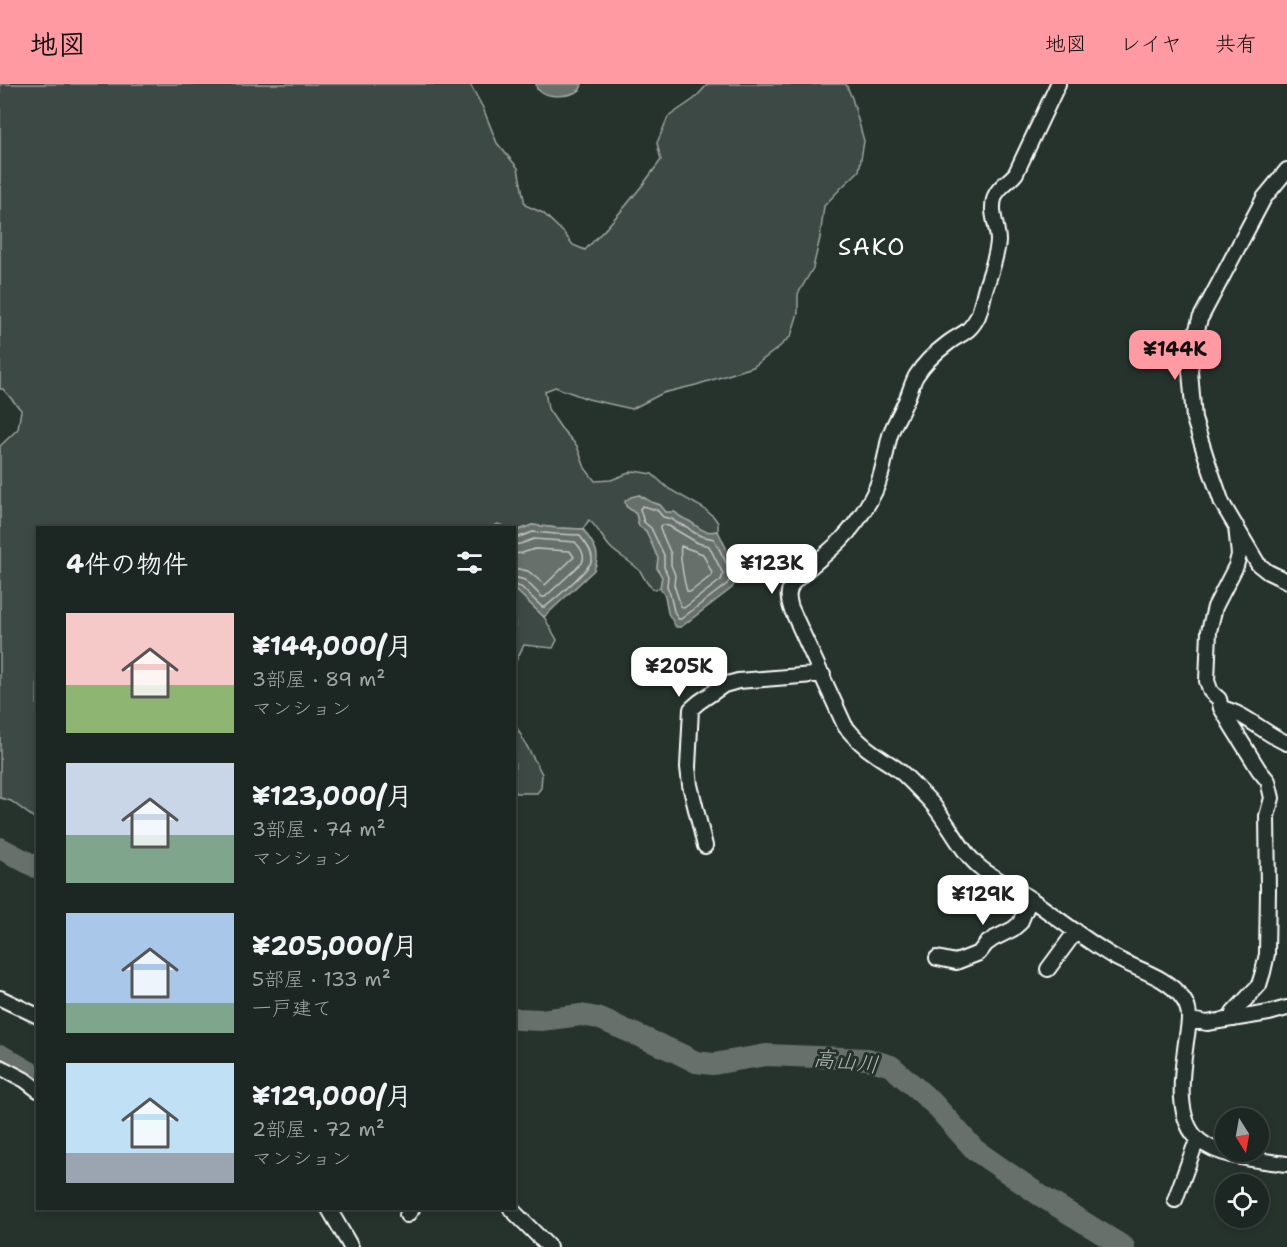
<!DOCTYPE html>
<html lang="ja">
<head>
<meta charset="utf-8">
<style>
	body { margin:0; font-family:"Shantell Sans","Klee One",sans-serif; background:#29322f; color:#f1f3f6; height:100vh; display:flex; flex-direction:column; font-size:22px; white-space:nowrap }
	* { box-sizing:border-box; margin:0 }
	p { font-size:20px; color:#a0a5a5 }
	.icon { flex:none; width:33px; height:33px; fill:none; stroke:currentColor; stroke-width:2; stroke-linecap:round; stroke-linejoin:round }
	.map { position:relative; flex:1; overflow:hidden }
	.panel { position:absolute; left:36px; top:442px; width:480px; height:684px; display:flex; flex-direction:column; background:#1c2622; border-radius:0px; box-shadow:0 3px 9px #0003,0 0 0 2px #3a4340 }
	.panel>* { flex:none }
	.needle { width:39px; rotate:169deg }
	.fabs { position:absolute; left:1215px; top:1024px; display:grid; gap:12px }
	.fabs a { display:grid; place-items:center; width:54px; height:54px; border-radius:50%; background:#1c2622; box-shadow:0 3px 9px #0003,0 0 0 2px #3a4340; font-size:30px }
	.price { position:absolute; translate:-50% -51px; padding:0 14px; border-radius:12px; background:#fff; color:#222; font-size:20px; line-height:39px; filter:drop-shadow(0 2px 3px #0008) }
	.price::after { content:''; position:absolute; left:50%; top:36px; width:18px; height:14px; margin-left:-9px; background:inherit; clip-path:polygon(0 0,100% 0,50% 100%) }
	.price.current { background:#ff9aa2; color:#111 }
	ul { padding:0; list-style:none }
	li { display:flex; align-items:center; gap:18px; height:150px; padding:0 30px }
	li span { display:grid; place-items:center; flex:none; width:168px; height:120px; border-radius:0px; color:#555 }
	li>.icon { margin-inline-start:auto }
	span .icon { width:72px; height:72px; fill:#fffc; stroke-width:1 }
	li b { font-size:26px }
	h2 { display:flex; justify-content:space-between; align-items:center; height:72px; padding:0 30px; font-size:26px }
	header { display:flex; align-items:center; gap:36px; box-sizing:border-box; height:84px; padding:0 30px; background:#ff9aa2; color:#111 }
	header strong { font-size:28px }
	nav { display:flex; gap:33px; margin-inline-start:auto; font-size:21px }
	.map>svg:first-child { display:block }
	.green { fill:#3e4944; stroke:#9ea4a2; stroke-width:1.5 }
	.water { fill:#67706c; stroke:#a4a9a7; stroke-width:1.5 }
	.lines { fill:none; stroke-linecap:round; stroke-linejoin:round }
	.shore { stroke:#c2c6c4; stroke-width:1.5 }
	.river { stroke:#67706c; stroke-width:22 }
	.minor-casing { stroke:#fff; stroke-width:18 }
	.minor { stroke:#26332d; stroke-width:14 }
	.labels { text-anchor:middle; stroke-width:6; stroke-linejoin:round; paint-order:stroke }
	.water-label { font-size:22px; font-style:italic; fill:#b3b8b6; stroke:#26332d }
	.quarter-label { font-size:24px; letter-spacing:1.5px; fill:#fff; stroke:#26332d }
</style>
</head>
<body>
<header>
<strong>地図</strong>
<nav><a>地図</a><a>レイヤ</a><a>共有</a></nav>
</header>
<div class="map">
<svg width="1287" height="1163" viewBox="0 0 1287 1163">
	<rect width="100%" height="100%" fill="#26332d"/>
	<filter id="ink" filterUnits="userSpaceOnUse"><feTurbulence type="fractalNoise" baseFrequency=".0167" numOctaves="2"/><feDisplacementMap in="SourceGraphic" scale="12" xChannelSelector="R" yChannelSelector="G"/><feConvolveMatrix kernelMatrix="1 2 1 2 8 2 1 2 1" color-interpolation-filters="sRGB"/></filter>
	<g filter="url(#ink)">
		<!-- green -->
		<path class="green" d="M0,0H470L483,24L497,59L518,84L525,121L543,129L564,149L573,161L585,166C613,138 638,109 661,76L657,59L668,33L694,15L708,0H846L852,14L864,57L859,87L841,104L824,122L820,154L813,184L798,210V229L791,252L778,264L753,283L696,301L663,309L632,325L588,315L555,303L545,307L548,325L561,344L577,362L585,384L595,397L611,396L634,387L652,390L669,405L703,424L714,433L718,439V447L711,448L704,447L696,443L690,438L666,428L660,421L651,418L639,411L626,422L636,430L639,442L646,447L658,474L657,484L662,493L660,504L654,505C646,501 645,494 640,487C631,477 617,471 610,463C602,454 598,444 589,436L583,445L557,444L532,441L517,447L515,446L514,444H508L498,440L490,444H38L37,736L11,717L0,714V362L18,345L21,326L3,305H0Z
			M515,505L544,533L557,556L553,564L524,561L515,579Z
			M514,633L516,642L542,690L541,704L537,709H515Z"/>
		<!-- water -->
		<path class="water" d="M536,0H582L580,6C569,13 548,15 537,5Z
			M639,411L651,418L660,421L666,428H675C680,434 683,434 689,437C701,444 702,450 718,447L737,487V495L732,504L681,543H676L668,529L665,512L660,504L662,493L657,484L658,474L646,447L639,442L636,430L626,422L625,417L631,413Z
			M532,441L557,444L583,445C593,460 602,468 594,486L544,533L515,505V446L517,447Z"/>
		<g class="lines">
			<!-- shore -->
			<path class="shore" d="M642,422L657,426L663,433L672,435L677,439L687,443L693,448L701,452L714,455L731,488V494L727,500L681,535H678L674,527L670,510L667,502L668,492L664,483V471L651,444L644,438L640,425Z
				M663,441L669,442L698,459L709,462L723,490L721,496L684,524L681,522L674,501L675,491L671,481V470L660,445V442Z
				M514,453H519L533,448L556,450L579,451C584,457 593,467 592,476C590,485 554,516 545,523H542L521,503L514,501
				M514,461L520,460L534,455L575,458C580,463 586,471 582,479L545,513H542L525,496L514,493
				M681,462L703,470L712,489L711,492L690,508L687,507C684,498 679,469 681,462Z
				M514,470L522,469L535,465L570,467L574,473L545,501L528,487L514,484"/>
			<!-- river -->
			<path class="river" d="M0,764L38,784
				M514,934L518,935L541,936L581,931L598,934L678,969L696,978L713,980L766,971L868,975L891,982L933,1019L975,1066L1041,1112L1124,1163
				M0,971L38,993"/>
			<defs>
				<path id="minor" d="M1058,0L1016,89C1010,97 999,102 995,112C989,128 998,142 998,157C997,173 990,190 985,206C983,214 981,224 978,232C969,250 961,249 948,259C936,268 924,279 916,292C911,301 909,312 904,321C899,333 892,342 889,355C885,373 883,390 875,407C866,425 855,442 841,456C826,471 808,484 793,499C787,508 788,514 791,524L845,642C854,653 863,662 875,670C883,676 893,681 901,688C910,696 918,705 927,714C947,734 959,767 982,785C998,797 1016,805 1032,816C1059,835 1085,856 1114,873C1137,886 1167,892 1183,915C1193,929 1188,942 1186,958C1182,987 1174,1036 1200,1057C1221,1074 1261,1076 1287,1080
					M1287,86L1264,114L1200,235L1193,259L1190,287L1194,335L1207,376L1222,419L1258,480L1268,488L1287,497
					M1221,624C1246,629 1264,650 1287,659
					M705,762L690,701L688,683L691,625L699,618L724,601L738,597L813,591H823
					M937,874L956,878L979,869L986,860L993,855L1013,845L1020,839L1030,815
					M1048,885L1076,847
					M0,914L38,932
					M1234,935L1233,929L1259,901L1263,888L1267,870L1268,806L1267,732L1272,714L1268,697L1259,686L1231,641L1221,624L1219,615L1211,608L1207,597L1209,547L1215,523L1236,482L1239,471L1236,442
					M1190,936L1207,939L1269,929L1287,924
					M0,983L25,996L38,1006
					M1175,1116L1194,1064L1199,1057
					M329,1125L351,1163
					M511,1125L549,1163
					M407,1131L412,1125"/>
			</defs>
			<!-- minor casing -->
			<use href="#minor" class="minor-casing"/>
			<!-- minor -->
			<use href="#minor" class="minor"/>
		</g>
	</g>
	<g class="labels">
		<!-- water labels -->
		<g class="water-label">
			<text transform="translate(846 977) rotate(6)" y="8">高山川</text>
		</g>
		<!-- quarter labels -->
		<g class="quarter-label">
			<text x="872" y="171">SAKO</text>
		</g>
	</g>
</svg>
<div class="fabs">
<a><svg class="needle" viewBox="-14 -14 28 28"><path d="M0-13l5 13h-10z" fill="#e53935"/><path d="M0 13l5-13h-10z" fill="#a0a5a5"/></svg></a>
<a><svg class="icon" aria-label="locate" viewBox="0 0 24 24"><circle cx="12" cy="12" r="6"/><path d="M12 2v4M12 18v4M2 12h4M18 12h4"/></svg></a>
</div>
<b class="price current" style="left:1175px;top:297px">¥144K</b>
<b class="price" style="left:772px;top:511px">¥123K</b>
<b class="price" style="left:679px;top:614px">¥205K</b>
<b class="price" style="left:983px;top:842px">¥129K</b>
<section class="panel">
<h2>4件の物件<svg class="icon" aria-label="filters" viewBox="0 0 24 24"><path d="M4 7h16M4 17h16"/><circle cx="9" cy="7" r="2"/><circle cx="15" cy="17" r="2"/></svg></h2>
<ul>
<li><span style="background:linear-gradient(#f6c9c9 60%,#8fb573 0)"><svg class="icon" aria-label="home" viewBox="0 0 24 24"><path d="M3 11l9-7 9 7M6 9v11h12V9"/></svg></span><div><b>¥144,000/月</b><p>3部屋 · 89 m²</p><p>マンション</p></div></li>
<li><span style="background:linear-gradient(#c9d6e8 60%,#7fa58c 0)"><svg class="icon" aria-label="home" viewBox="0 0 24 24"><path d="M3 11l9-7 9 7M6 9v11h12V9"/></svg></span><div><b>¥123,000/月</b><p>3部屋 · 74 m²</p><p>マンション</p></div></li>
<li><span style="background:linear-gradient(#a9c7e8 75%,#7fa58c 0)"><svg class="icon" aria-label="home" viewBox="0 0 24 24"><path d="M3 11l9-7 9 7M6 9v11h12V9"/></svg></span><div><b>¥205,000/月</b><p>5部屋 · 133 m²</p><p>一戸建て</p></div></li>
<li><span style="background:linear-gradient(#bfe0f5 75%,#9aa5b1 0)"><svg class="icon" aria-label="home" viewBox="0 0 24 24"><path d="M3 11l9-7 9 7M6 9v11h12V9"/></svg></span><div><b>¥129,000/月</b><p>2部屋 · 72 m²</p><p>マンション</p></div></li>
</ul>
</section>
</div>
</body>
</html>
